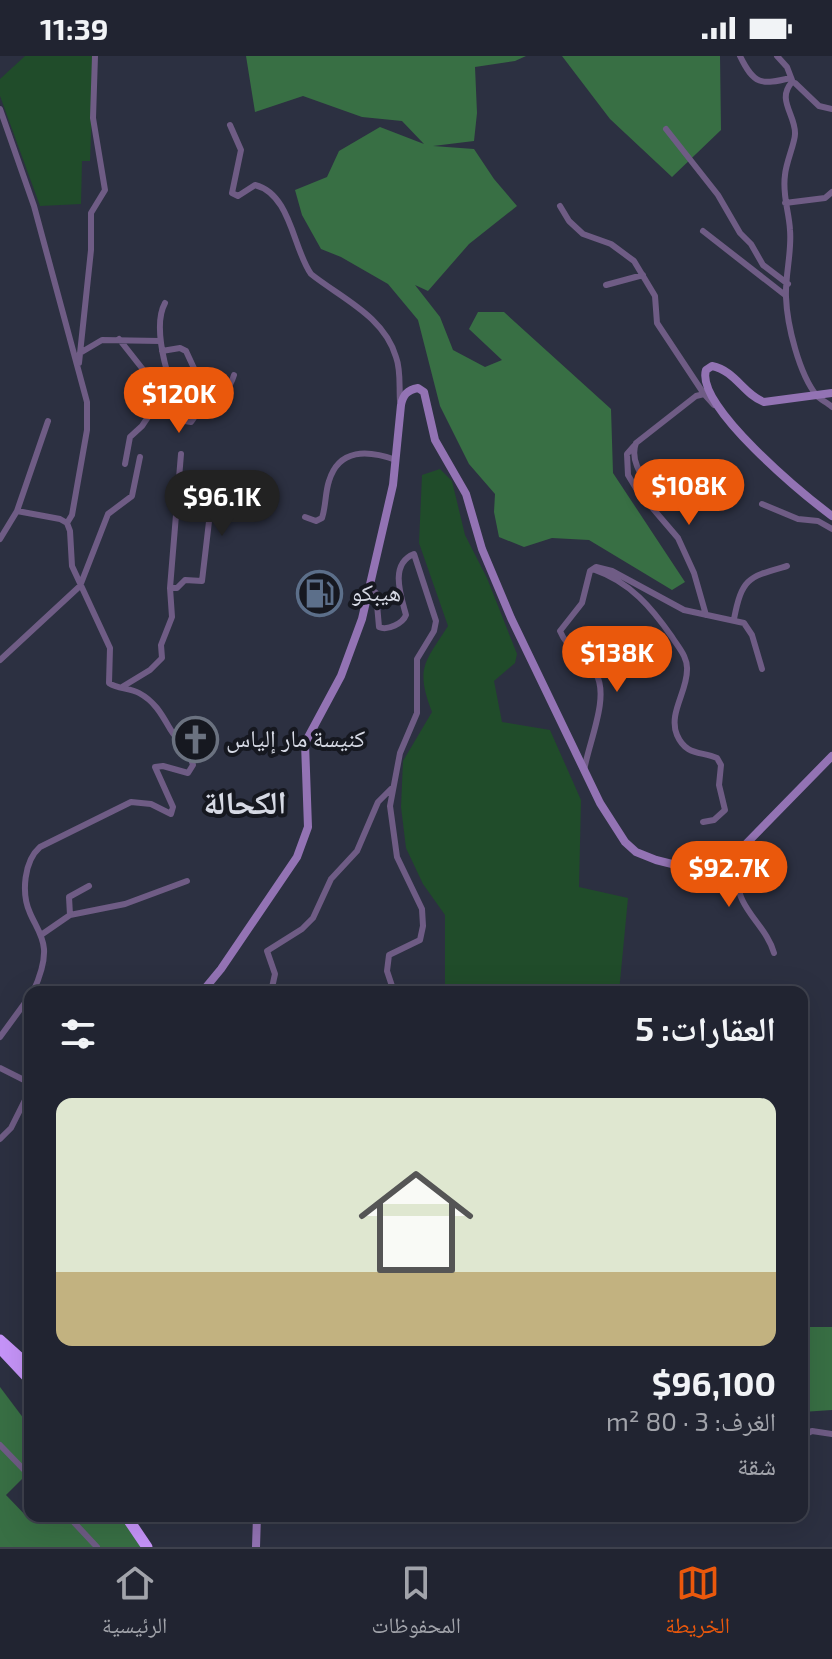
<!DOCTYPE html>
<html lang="ar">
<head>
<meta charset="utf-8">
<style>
	body { margin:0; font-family:"Exo 2","Noto Naskh Arabic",sans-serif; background:#2d303d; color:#f1f3f6; direction:rtl; height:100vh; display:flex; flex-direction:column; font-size:30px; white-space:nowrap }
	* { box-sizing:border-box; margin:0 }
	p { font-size:26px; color:#a2a4ab }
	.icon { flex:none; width:44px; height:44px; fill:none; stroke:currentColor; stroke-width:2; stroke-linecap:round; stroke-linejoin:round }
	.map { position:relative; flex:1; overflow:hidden; direction:ltr }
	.details { position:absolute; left:24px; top:930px; width:784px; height:536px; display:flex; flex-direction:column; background:#212431; border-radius:16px; box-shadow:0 8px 32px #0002,0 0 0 2px #3e414d; direction:rtl }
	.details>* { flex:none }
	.price { position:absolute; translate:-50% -68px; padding:0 18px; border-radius:28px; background:#ea580c; color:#fff; font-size:26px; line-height:52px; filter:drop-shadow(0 2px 4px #0008) }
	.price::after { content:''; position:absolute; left:50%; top:48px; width:24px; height:18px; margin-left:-12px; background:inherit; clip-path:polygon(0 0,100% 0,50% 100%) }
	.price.active { background:#222; color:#fff }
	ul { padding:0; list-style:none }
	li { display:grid; align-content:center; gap:16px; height:424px; padding:0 32px }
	li span { display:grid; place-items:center; height:248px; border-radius:16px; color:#555 }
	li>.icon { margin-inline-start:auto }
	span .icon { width:144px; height:144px; fill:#fffc; stroke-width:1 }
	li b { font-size:34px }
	h2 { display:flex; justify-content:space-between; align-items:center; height:96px; padding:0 32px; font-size:34px }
	.status { display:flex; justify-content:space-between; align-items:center; height:56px; padding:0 40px; background:#212431; direction:ltr }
	.status svg { height:22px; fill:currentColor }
	.tab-bar { display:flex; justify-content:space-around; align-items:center; height:112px; border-top:2px solid #3e414d; background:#212431; font-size:22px; color:#a2a4ab }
	.tab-bar a { display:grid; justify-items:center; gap:4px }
	.tab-bar .active { color:#ea580c }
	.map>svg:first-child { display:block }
	.green { fill:#204c2a }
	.forest { fill:#386f44 }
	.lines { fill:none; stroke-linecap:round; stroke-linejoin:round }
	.minor { stroke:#6f5c85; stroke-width:6 }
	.secondary { stroke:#9373b4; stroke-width:8 }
	.motorway { stroke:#c694f9; stroke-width:11 }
	.labels { text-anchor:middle; stroke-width:8; stroke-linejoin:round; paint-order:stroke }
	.poi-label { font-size:24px; fill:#d6d9e4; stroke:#161820; text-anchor:start }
	.district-label { font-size:32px; font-weight:bold; fill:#d6d9e4; stroke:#161820 }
</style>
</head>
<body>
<div class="status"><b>11:39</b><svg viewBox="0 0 49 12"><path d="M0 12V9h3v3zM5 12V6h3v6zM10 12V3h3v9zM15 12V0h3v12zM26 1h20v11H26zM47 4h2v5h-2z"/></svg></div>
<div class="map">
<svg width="832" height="1491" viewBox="0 0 832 1491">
	<rect width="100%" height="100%" fill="#2c3041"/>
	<!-- green -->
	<path class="green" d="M25,0H94L90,105H82L81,148L40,150L0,40V23Z
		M440,413L452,425L465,479L487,522L517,598L515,607L494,625L502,666L550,674L581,744L579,831L628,842L619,936H445V859L423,828L406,792L401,751L403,705L432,656C415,612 425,606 448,570L419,487L422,419Z"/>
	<!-- forest -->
	<path class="forest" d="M246,0H526L515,5L475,11L477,57L474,85L433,90L474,93L494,123L517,150L469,188L428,235L415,229L440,261L453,294L485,311L502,304L469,273L478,256H504L611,353L613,417L685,526L672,534L589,484L552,482L524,491L499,481L494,456L495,438L469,408L440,350L418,264L388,228L341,201L321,193L302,159L295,134L327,121L339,95L380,71L424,88L402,65L362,61L303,40L255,56Z
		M562,0H720L721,74L672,121L610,63Z
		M802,1271H832V1354L802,1356Z
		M0,1331L30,1371V1415L6,1439L31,1465L36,1460H121L144,1491H0Z"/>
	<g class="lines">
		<!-- minor -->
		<path class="minor" d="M740,0C754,29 761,29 791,22
			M777,0L787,11L792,24
			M0,53L34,150L87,346V374L72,459L67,467L70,475L72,510L110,592L109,627C117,633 130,632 139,637C154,645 161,657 169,671C176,684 189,693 193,709L188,717L163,710L155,711L173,751L171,758L151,748L131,746L40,791C24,805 21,837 30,857C35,869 43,879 44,893C45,908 39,923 33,936
			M832,53L819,50L795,27L792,26C776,44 796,59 795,78C795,87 786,106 785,119C782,139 789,155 790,174C792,196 785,219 786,241C787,269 799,318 817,340C821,344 828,347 832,351
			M230,69L241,94L232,137L238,140L255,129C291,138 293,193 311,218C341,242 384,260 396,301C401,314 399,331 400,345
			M666,73L718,139L740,177L751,188L763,209L788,228
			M785,147L825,142L832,136
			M560,150L569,165L583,178L611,188L634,205L655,240L657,267L704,338
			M703,175L785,239
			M606,229L643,219
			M165,247C150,274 172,337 185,365L191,366C194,362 196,358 200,354C213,339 227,342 234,319
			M119,283L145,316L151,342L150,358L142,370L130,381L125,408
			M162,295L180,292L186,295L210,347
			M80,297L102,284L160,285
			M79,307L91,194V157L105,134L93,62L95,0
			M634,390L627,398L628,419L637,434L678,482L694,517L706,559
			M653,437C644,423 629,405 636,387L696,340L704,338L714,349
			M762,448L798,463L818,465L832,473
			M17,455L60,463L67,467
			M305,461L316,465L322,462C326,450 325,437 329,425C339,392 368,394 396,404
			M0,483L17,455L48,365
			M595,514C630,526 652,552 672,581C678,591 688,601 687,614C687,636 668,658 677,679C686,700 701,695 717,702L721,709L719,729L725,754L714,764L703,766
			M170,532H177L185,524L202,525L210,457L207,436
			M369,538L372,534L376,537L379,571C388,575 403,567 406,559C401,540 389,508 414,498L436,565L434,575L417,603V657L400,697L390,750L397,801L422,853L423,870L420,884L389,899L387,915L394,936
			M734,563C742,521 749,521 787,510
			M0,604L80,530L108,458L132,440L140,401
			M122,631L150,614L162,602L161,589L172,561L170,532L181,398
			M584,715C588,688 610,641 596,618C586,602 567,593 560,575L582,547L590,515L596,511L612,515L684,554L744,567L752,579L762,613
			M743,791L746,795C745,804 739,811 738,820C735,852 766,868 774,897
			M70,859L69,841L89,830
			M41,879L70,859L125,848L187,825
			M271,936L275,918L267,895L302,873L313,862L331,823L357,795L378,746L391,733
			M0,981L30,940
			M0,1012L30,1027
			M0,1083L11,1072L30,1034
			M802,1380L812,1375L832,1378
			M0,1389L30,1420
			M27,1438H30
			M68,1460L97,1491"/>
		<!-- secondary -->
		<path class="secondary" d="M832,337L764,346C743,338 736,315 712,310L706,314C695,350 804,439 832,460
			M202,936L221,913L297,801L308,771L305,687L341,620L362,563L393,429L401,349C403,339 407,334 418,332L424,336L435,384L466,438L482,493L511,562L600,747L625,786L636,796L656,804L688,812L699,813L724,806L743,791L832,700
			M256,1491L257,1460"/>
		<!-- motorway -->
		<path class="motorway" d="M0,1284L30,1311
			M0,1292L30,1324
			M126,1460L147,1491"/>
	</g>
	<!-- icons -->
	<defs>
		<symbol id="fuel-ring" viewBox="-11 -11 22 22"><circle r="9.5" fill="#161820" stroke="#5c6f8a" stroke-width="1.5"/><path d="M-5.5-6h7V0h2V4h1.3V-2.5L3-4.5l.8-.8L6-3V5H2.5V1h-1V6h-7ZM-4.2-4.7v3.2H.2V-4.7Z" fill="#5c6f8a"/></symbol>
		<symbol id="church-ring" viewBox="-11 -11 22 22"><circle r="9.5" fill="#161820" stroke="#6b7280" stroke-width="1.5"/><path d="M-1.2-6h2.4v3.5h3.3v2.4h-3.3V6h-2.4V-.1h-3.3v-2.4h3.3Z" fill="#6b7280"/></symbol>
	</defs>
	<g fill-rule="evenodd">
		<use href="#fuel-ring" x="294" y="512" width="51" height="51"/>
		<use href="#church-ring" x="170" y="658" width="51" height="51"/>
	</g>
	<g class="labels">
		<!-- poi labels -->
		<g class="poi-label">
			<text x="351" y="545">هيبكو</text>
			<text x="226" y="691">كنيسة مار إلياس</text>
		</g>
		<!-- district labels -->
		<g class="district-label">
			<text x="245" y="758">الكحالة</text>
		</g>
	</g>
</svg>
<b class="price" style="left:179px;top:379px">$120K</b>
<b class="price" style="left:689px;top:471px">$108K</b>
<b class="price active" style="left:222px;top:482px">$96.1K</b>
<b class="price" style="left:617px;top:638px">$138K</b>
<b class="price" style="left:729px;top:853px">$92.7K</b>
<section class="details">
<h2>العقارات: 5<svg class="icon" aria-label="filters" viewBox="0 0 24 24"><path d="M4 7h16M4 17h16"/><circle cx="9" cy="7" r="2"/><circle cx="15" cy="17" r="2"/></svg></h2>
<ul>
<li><span style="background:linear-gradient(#dfe7d0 70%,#c2b280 0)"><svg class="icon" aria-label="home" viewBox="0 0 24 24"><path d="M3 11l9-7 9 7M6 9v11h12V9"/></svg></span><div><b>$96,100</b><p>الغرف: 3 · 80 m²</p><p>شقة</p></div></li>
</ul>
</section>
</div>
<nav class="tab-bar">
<a class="active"><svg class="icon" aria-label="map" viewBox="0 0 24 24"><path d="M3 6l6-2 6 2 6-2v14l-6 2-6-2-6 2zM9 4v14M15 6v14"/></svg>الخريطة</a>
<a><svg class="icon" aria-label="saved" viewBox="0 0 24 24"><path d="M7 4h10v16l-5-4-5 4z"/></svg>المحفوظات</a>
<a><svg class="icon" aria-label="home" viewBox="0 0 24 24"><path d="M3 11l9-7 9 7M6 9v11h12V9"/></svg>الرئيسية</a>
</nav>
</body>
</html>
